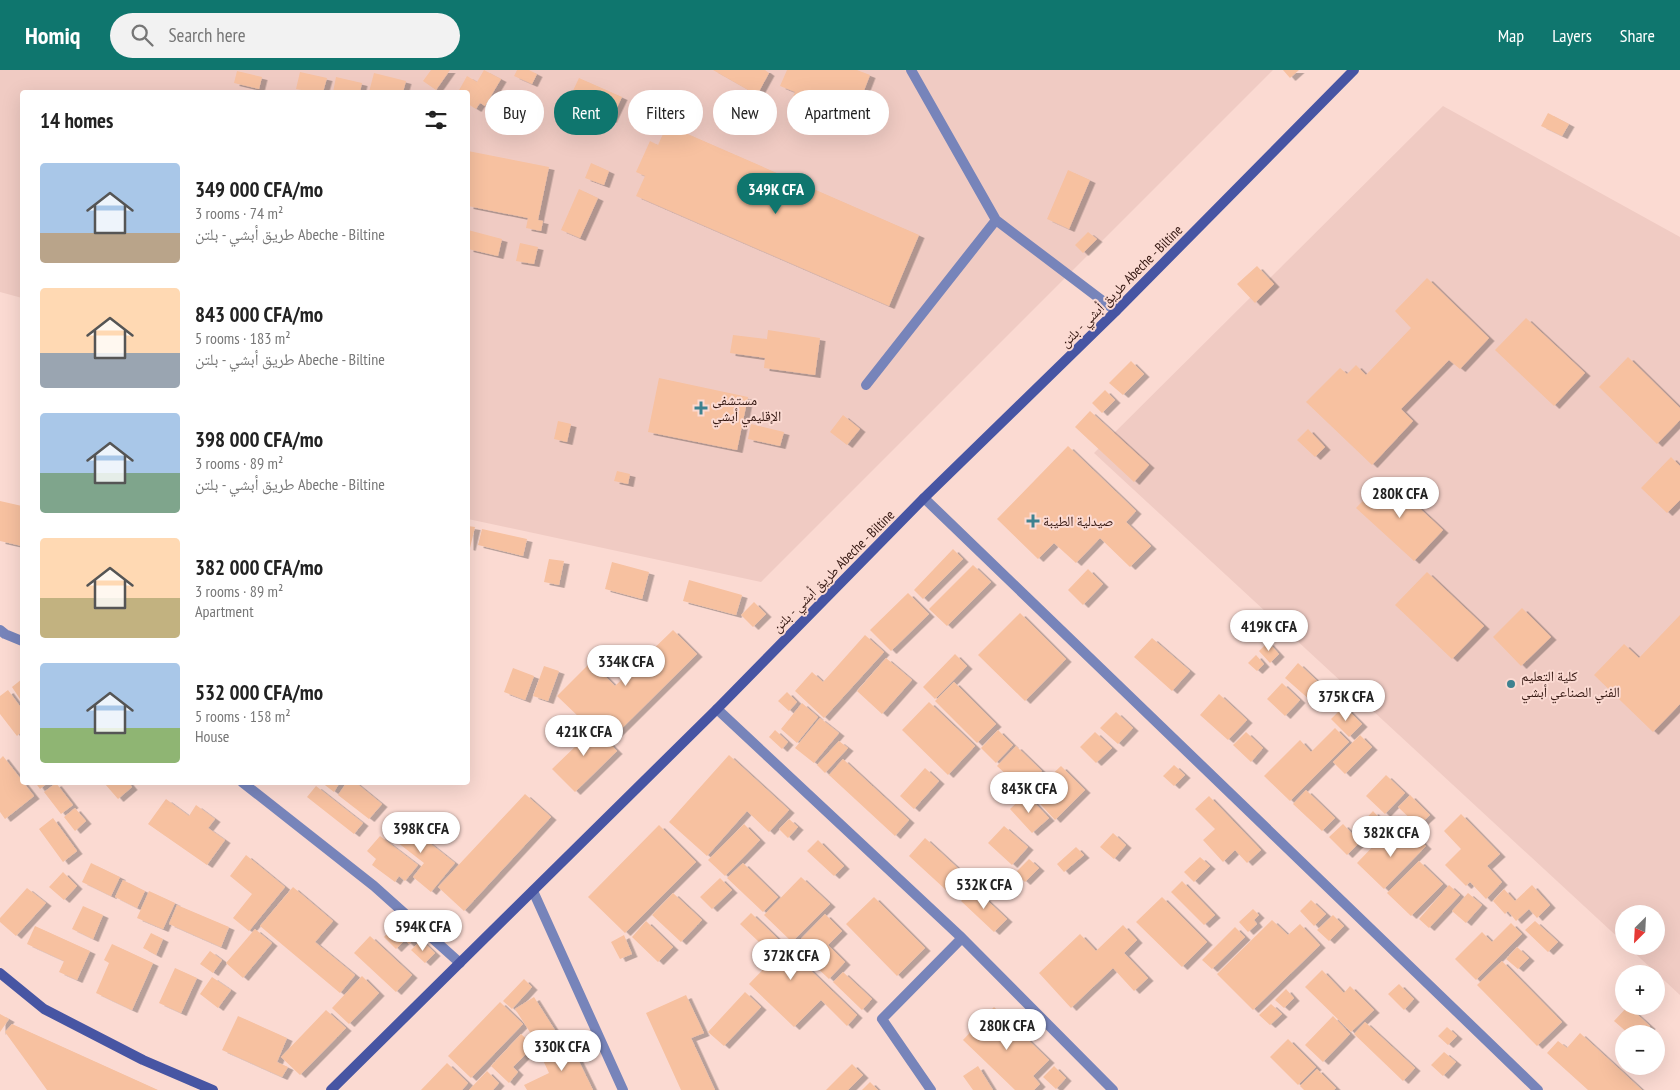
<!DOCTYPE html>
<html lang="en">
<head>
<meta charset="utf-8">
<style>
	body { margin:0; font-family:"PT Sans Narrow","Noto Naskh Arabic",sans-serif; background:#f2f2f2; color:#222; height:100vh; display:flex; flex-direction:column; font-size:19px; white-space:nowrap }
	* { box-sizing:border-box; margin:0 }
	p { font-size:16px; color:#767676 }
	.icon { flex:none; width:28px; height:28px; fill:none; stroke:currentColor; stroke-width:2; stroke-linecap:round; stroke-linejoin:round }
	.map { position:relative; flex:1; overflow:hidden }
	.side { position:absolute; left:20px; top:20px; width:450px; height:695px; display:flex; flex-direction:column; background:#fff; border-radius:5px; box-shadow:0 5px 20px #0002 }
	.side>* { flex:none }
	.hud { position:absolute; left:485px; top:20px; width:475px; height:45px; display:flex; gap:10px }
	.needle { width:32px; rotate:204deg }
	.tools { position:absolute; left:1615px; top:835px; display:grid; gap:10px }
	.tools a { display:grid; place-items:center; width:50px; height:50px; border-radius:50%; background:#fff; box-shadow:0 5px 20px #0002; font-size:25px }
	.price { position:absolute; translate:-50% -42px; padding:0 11px; border-radius:18px; background:#fff; color:#222; font-size:16px; line-height:32px; filter:drop-shadow(0 1px 2px #0008) }
	.price::after { content:''; position:absolute; left:50%; top:30px; width:15px; height:11px; margin-left:-8px; background:inherit; clip-path:polygon(0 0,100% 0,50% 100%) }
	.price.on { background:#0f766e; color:#fff }
	ul { padding:0; list-style:none }
	li { display:flex; align-items:center; gap:15px; height:125px; padding:0 20px }
	li span { display:grid; place-items:center; flex:none; width:140px; height:100px; border-radius:5px; color:#555 }
	li>.icon { margin-inline-start:auto }
	span .icon { width:60px; height:60px; fill:#fffc; stroke-width:1 }
	li b { font-size:21px }
	h2 { display:flex; justify-content:space-between; align-items:center; height:60px; padding:0 20px; font-size:21px }
	.chip { padding:0 18px; border-radius:22px; background:#fff; box-shadow:0 5px 20px #0002; font-size:18px; line-height:45px }
	.chip.on { background:#0f766e; color:#fff }
	header { display:flex; align-items:center; gap:30px; box-sizing:border-box; height:70px; padding:0 25px; background:#0f766e; color:#fff }
	header strong { font-size:24px }
	nav { display:flex; gap:28px; margin-inline-start:auto; font-size:18px }
	.search { width:350px; height:45px; background:#f2f2f2; display:flex; align-items:center; gap:12px; box-sizing:border-box; padding:0 18px; border-radius:28px; color:#767676; font-size:19px }
	.map>svg:first-child { display:block }
	.built { fill:#f0cbc3 }
	.building { fill:#f7c1a0; filter:url(#shadow) }
	.lines { fill:none; stroke-linecap:round; stroke-linejoin:round }
	.street { stroke:#7784ba; stroke-width:10 }
	.secondary { stroke:#4755a3; stroke-width:10 }
	.poi-dot { fill:#3e8290; stroke:#fbdad2; stroke-width:2 }
	.labels { text-anchor:middle; stroke-width:4; stroke-linejoin:round; paint-order:stroke }
	.street-label { font-size:14px; fill:#331610; stroke:#fbdad2 }
	.poi-label { font-size:14px; fill:#331610; stroke:#fbdad2; text-anchor:start }
</style>
</head>
<body>
<header>
<strong>Homiq</strong>
<div class="search"><svg class="icon" aria-label="search" viewBox="0 0 24 24"><circle cx="10" cy="10" r="6"/><path d="M15 15l6 6"/></svg>Search here</div>
<nav><a>Map</a><a>Layers</a><a>Share</a></nav>
</header>
<div class="map">
<svg width="1680" height="1020" viewBox="0 0 1680 1020">
	<defs>
		<filter id="shadow"><feDropShadow dx="5.5" dy="3" stdDeviation="0" flood-color="#0004"/></filter>
	</defs>
	<rect width="100%" height="100%" fill="#fbdad2"/>
	<!-- built -->
	<path class="built" d="M0,0H1273L761,512L468,449V22H22V228L0,222Z
		M1443,36L1680,167V925L1627,876H1656V844H1624V873L1094,383Z"/>
	<!-- building -->
	<path class="building" d="M431,0H450L436,20L423,11Z
		M484,0L501,9L485,36L480,33L476,39L468,34V22H458L467,6L477,12Z
		M517,0H529L537,4L532,14L514,6Z
		M713,0H765L769,3L757,25Z
		M787,0H857L870,5L848,62L788,38L795,22L780,16Z
		M1283,0H1299L1290,8Z
		M237,1L262,7L259,19L234,13Z
		M300,2L327,8L323,22H313L296,19Z
		M374,3L406,11L403,22H369Z
		M336,7L362,13L360,22H333Z
		M579,8L622,27L611,50L568,31Z
		M498,27L515,37L508,51L490,41Z
		M1548,43L1569,54L1562,66L1541,56Z
		M667,55L919,165L889,236L636,126L645,106L636,102L650,71L658,75Z
		M468,81L549,97L538,150L543,151L541,161L526,158L528,148L468,136Z
		M591,93L609,101L604,115L585,108Z
		M1068,100L1090,110L1069,159L1047,149Z
		M579,119L598,128L580,168L561,160Z
		M468,160L502,169L498,186L468,179Z
		M1088,162L1097,169L1083,183L1075,175Z
		M520,173L538,177L534,194L516,191Z
		M1257,196L1274,214L1255,233L1237,214Z
		M1427,208L1489,268L1460,299L1449,290L1401,339L1413,351L1372,395L1306,332L1340,298L1347,304L1356,295L1366,305L1411,258L1395,241Z
		M1526,248L1585,303L1554,336L1495,280Z
		M768,260L820,268L815,305L764,298L765,288L730,283L733,265L767,269Z
		M1628,287L1680,338V350L1657,374L1599,317Z
		M1131,291L1144,304L1123,325L1109,313Z
		M659,308L748,327L737,380L648,362Z
		M1105,320L1115,330L1102,343L1092,333Z
		M1090,341L1149,395L1134,412L1075,357Z
		M843,345L860,359L847,375L830,362Z
		M558,351L571,354L567,372L554,369Z
		M751,354L784,362L780,376L748,369Z
		M1308,359L1325,377L1315,387L1297,370Z
		M1068,376L1136,441L1126,452L1151,476L1130,497L1100,468L1076,493L1054,473L1038,489L997,449Z
		M1671,387L1680,396V430L1667,443L1641,418Z
		M617,401L630,404L628,414L614,411Z
		M1386,407L1443,460L1414,491L1356,438Z
		M0,431L22,436V476L0,471Z
		M468,456L475,457L470,478L468,477Z
		M482,459L527,469L523,486L478,475Z
		M953,479L963,489L923,529L914,520Z
		M549,489L564,491L559,515L544,512Z
		M612,492L649,502L642,529L605,519Z
		M973,495L991,512L947,556L929,539Z
		M1088,499L1103,514L1083,535L1068,520Z
		M1427,502L1484,556L1452,589L1395,535Z
		M689,510L742,525L736,545L683,531Z
		M908,523L929,544L891,581L870,560Z
		M754,532L766,544L753,557L741,545Z
		M1522,538L1551,567L1521,596L1493,567Z
		M1020,543L1066,589L1025,631L978,585Z
		M1680,545V634L1653,662L1594,605L1624,574L1639,588Z
		M673,560L697,584L610,670L586,645L581,649L557,626L591,592L615,616Z
		M865,565L884,582L824,648L795,621L812,602L823,612Z
		M1152,568L1190,601L1172,621L1134,587Z
		M1268,572L1279,584L1270,593L1259,581Z
		M955,584L967,596L935,629L923,617Z
		M1256,585L1264,594L1257,601L1248,593Z
		M886,588L912,610L882,644L857,621Z
		M1298,593L1331,624L1319,638L1285,608Z
		M544,596L559,601L548,631L533,626Z
		M513,598L534,606L525,630L504,622Z
		M22,609V632L12,617Z
		M954,612L996,654L977,673L935,631Z
		M1282,613L1300,630L1285,646L1267,629Z
		M8,620L22,639V661L17,666L0,644V626Z
		M787,622L797,632L789,641L778,631Z
		M1219,624L1247,650L1228,670L1200,645Z
		M929,632L975,676L948,705L902,660Z
		M802,633L818,647L797,673L781,659Z
		M1344,636L1362,654L1349,667L1331,649Z
		M1116,642L1133,658L1118,674L1100,658Z
		M820,648L839,663L814,693L795,678Z
		M586,649L617,681L575,722L552,699L580,672L572,663Z
		M1335,658L1349,672L1290,731L1264,706L1300,670L1311,682Z
		M775,660L788,672L782,679L769,667Z
		M998,660L1013,675L996,693L981,678Z
		M1095,662L1112,678L1096,693L1080,677Z
		M1246,662L1263,678L1251,692L1233,675Z
		M1360,665L1372,677L1345,704L1333,692Z
		M839,671L848,678L825,703L817,695Z
		M1016,676L1042,701L1024,721L997,696Z
		M729,685L789,740L769,762L747,741L707,786L669,752Z
		M3,686L34,726L5,749L0,742V689Z
		M843,689L909,750L895,766L829,705Z
		M1174,695L1185,705L1174,716L1163,706Z
		M1061,696L1085,720L1055,750L1031,724Z
		M925,698L939,711L914,739L900,726Z
		M1386,705L1405,723L1385,744L1366,726Z
		M35,712H49L40,719Z
		M107,712H128L132,717L118,729L105,714Z
		M321,712H340L334,722Z
		M347,712H355L382,734L369,749L338,725Z
		M56,713L73,735L61,744L44,722Z
		M316,716L363,753L354,764L307,727Z
		M1306,720L1335,748L1322,761L1293,734Z
		M525,724L551,747L464,841L438,817Z
		M1026,724L1049,748L1032,763L1010,739Z
		M1410,725L1430,745L1418,756L1398,737Z
		M1209,726L1261,780L1247,793L1235,780L1223,792L1203,770L1215,759L1195,739Z
		M166,729L189,746L196,735L215,749L208,758L225,770L207,795L148,754Z
		M75,738L86,751L75,761L64,747Z
		M1373,741L1383,752L1370,764L1361,754Z
		M1461,744L1500,784L1487,796L1502,812L1486,829L1470,812L1466,816L1445,795L1461,779L1444,761Z
		M397,747L455,793L431,822L413,807L424,793L384,762Z
		M53,748L77,781L63,792L39,759Z
		M789,749L798,757L788,768L779,759Z
		M744,754L760,770L725,806L708,790Z
		M1343,754L1360,772L1347,785L1329,767Z
		M659,755L696,792L625,863L588,827Z
		M1004,756L1028,777L1012,795L988,773Z
		M1410,760L1426,776L1384,819L1357,793L1382,767L1393,778Z
		M1113,763L1126,775L1114,789L1100,777Z
		M380,766L418,795L405,811L399,806L395,812L372,795L376,789L367,781Z
		M925,768L962,802L946,820L909,786Z
		M818,770L844,796L834,806L807,781Z
		M1076,777L1084,785L1064,802L1057,794Z
		M246,785L285,817L249,861L233,848L252,824L230,806Z
		M1200,787L1210,796L1194,812L1184,802Z
		M1029,789L1039,798L1025,812L1015,803Z
		M1419,791L1443,814L1411,846L1387,823Z
		M91,793L120,807L111,826L82,812Z
		M743,793L778,827L763,842L727,808Z
		M63,802L77,816L64,830L49,817Z
		M801,807L830,834L792,872L764,845Z
		M720,808L732,820L712,839L700,827Z
		M123,810L145,821L137,838L115,827Z
		M1182,811L1215,845L1204,855L1171,822Z
		M1449,815L1460,825L1429,858L1419,849Z
		M1532,815L1550,835L1537,848L1529,839L1516,851L1508,841L1505,844L1493,831L1504,819L1515,831Z
		M293,817L333,851L315,872L355,905L340,923L260,856Z
		M27,818L46,833L16,866L0,852V848Z
		M974,818L1007,849L994,862L961,831Z
		M149,821L175,833L163,859L137,848Z
		M673,823L702,850L681,872L652,845Z
		M1468,823L1482,835L1466,853L1452,841Z
		M874,827L925,878L897,906L846,854Z
		M1162,827L1207,872L1182,897L1136,852Z
		M1311,830L1326,844L1314,856L1300,841Z
		M177,835L229,857L221,877L169,854Z
		M83,836L103,845L93,869L72,859Z
		M1253,839L1259,845L1254,850L1257,854L1248,862L1239,852Z
		M751,843L857,945L847,956L821,930L794,957L749,914L775,887L740,854Z
		M825,844L842,861L828,875L845,892L829,909L794,876Z
		M1333,845L1344,856L1329,871L1317,860Z
		M1272,850L1288,865L1300,854L1320,875L1253,940L1217,904Z
		M646,851L673,877L658,892L632,867Z
		M1535,851L1558,872L1548,882L1525,860Z
		M1511,853L1522,864L1476,910L1455,889L1482,862L1492,872Z
		M1123,855L1137,870L1124,883L1148,908L1134,921L1113,898L1071,938L1039,903L1080,864L1096,881Z
		M35,856L90,881L77,910L59,902L64,891L27,874Z
		M404,857L415,868L409,874L405,870L396,879L384,867L392,858L398,863Z
		M1235,857L1245,867L1212,899L1202,890Z
		M255,859L272,873L243,908L226,893Z
		M151,863L163,869L156,885L143,878Z
		M624,865L632,884L620,889L611,872Z
		M370,866L412,905L396,922L354,883Z
		M421,870L435,883L425,893L411,880Z
		M112,874L153,893L132,940L96,923L109,893L104,890Z
		M1517,877L1529,888L1518,899L1506,889Z
		M210,881L222,890L213,903L200,894Z
		M1502,891L1562,952L1537,976L1477,915Z
		M175,898L197,908L181,943L159,933Z
		M1322,900L1344,923L1350,916L1374,940L1351,962L1305,917Z
		M843,902L872,929L862,940L833,912Z
		M362,906L379,923L349,954L332,938Z
		M212,907L231,920L218,938L200,924Z
		M524,909L532,917L512,939L503,931Z
		M1399,914L1414,929L1404,940L1388,924Z
		M1286,919L1294,928L1284,938L1275,930Z
		M745,922L761,937L724,976L708,962Z
		M686,925L704,963L691,968L715,1020H681L646,943Z
		M534,927L558,965L539,976L515,939Z
		M500,932L523,954L471,1008L448,986Z
		M1271,934L1282,944L1270,955L1259,945Z
		M1628,936L1650,956L1643,964H1629L1614,951Z
		M994,937L1049,990L1033,1006L1040,1014L1034,1020H1015L963,970Z
		M326,940L346,958L300,1005L281,987Z
		M0,944L9,949L0,962Z
		M238,946L287,968L277,992L288,997L282,1007L222,980Z
		M1333,946L1350,964L1323,992L1305,975Z
		M1365,952L1415,998L1403,1011L1354,964Z
		M12,954L158,1020H47L5,962Z
		M1447,957L1457,966L1448,975L1438,966Z
		M1580,963L1642,1020H1588L1547,983L1558,971L1567,978Z
		M521,964L534,976L513,997L518,1002L509,1013L491,996Z
		M1288,969L1316,997L1298,1015L1270,987Z
		M570,973L593,1020H527L524,1015L549,1003L541,986Z
		M1444,982L1456,992L1443,1006L1431,995Z
		M447,993L468,1013L462,1020H421Z
		M852,994L863,1005L848,1020H826Z
		M978,996L993,1020H973L963,1006Z
		M1054,996L1066,1008L1056,1019L1043,1007Z
		M1317,999L1336,1018L1334,1020H1304L1300,1016Z
		M487,1001L499,1013L493,1020H469Z
		M870,1012L878,1020H862Z"/>
	<g class="lines">
		<!-- street -->
		<path class="street" d="M911,0L996,150
			M866,315L996,150L1116,241
			M924,428L1538,1020
			M0,560L5,564L22,571
			M717,639L962,868L1113,1020
			M242,712L374,816L460,893
			M533,821L623,1020
			M931,1020L882,949L962,868"/>
		<!-- secondary -->
		<path class="secondary" d="M0,903L44,939L143,990L213,1020
			M331,1020L717,639L924,428L1116,241L1354,0"/>
	</g>
	<!-- markers -->
	<g class="poi-dot">
		<path d="M698.5 330.5h5v5h5v5h-5v5h-5v-5h-5v-5h5z"/>
		<path d="M1030.5 443.5h5v5h5v5h-5v5h-5v-5h-5v-5h5z"/>
		<circle cx="1511" cy="614" r="5"/>
	</g>
	<g class="labels">
		<!-- street labels -->
		<g class="street-label">
			<text transform="translate(1121 216) rotate(-45)" y="5">طريق أبشي - بلتن Abeche - Biltine</text>
			<text transform="translate(833 501) rotate(-45)" y="5">طريق أبشي - بلتن Abeche - Biltine</text>
		</g>
		<!-- poi labels -->
		<g class="poi-label">
			<text x="712" y="335">مستشفى<tspan x="712" dy="16">الإقليمي أبشي</tspan></text>
			<text x="1043" y="456">صيدلية الطيبة</text>
			<text x="1521" y="611">كلية التعليم<tspan x="1521" dy="16">الفني الصناعي أبشي</tspan></text>
		</g>
	</g>
</svg>
<div class="tools">
<a><svg class="needle" viewBox="-14 -14 28 28"><path d="M0-13l5 13h-10z" fill="#e53935"/><path d="M0 13l5-13h-10z" fill="#767676"/></svg></a>
<a>+</a>
<a>−</a>
</div>
<b class="price on" style="left:776px;top:145px">349K CFA</b>
<b class="price" style="left:1400px;top:449px">280K CFA</b>
<b class="price" style="left:1269px;top:582px">419K CFA</b>
<b class="price" style="left:626px;top:617px">334K CFA</b>
<b class="price" style="left:1346px;top:652px">375K CFA</b>
<b class="price" style="left:584px;top:687px">421K CFA</b>
<b class="price" style="left:1029px;top:744px">843K CFA</b>
<b class="price" style="left:421px;top:784px">398K CFA</b>
<b class="price" style="left:1391px;top:788px">382K CFA</b>
<b class="price" style="left:984px;top:840px">532K CFA</b>
<b class="price" style="left:423px;top:882px">594K CFA</b>
<b class="price" style="left:791px;top:911px">372K CFA</b>
<b class="price" style="left:1007px;top:981px">280K CFA</b>
<b class="price" style="left:562px;top:1002px">330K CFA</b>
<div class="hud">
<a class="chip">Buy</a>
<a class="chip on">Rent</a>
<a class="chip">Filters</a>
<a class="chip">New</a>
<a class="chip">Apartment</a>
</div>
<section class="side">
<h2>14 homes<svg class="icon" aria-label="filters" viewBox="0 0 24 24"><path d="M4 7h16M4 17h16"/><circle cx="9" cy="7" r="2"/><circle cx="15" cy="17" r="2"/></svg></h2>
<ul>
<li><span style="background:linear-gradient(#a9c7e8 70%,#b9a48a 0)"><svg class="icon" aria-label="home" viewBox="0 0 24 24"><path d="M3 11l9-7 9 7M6 9v11h12V9"/></svg></span><div><b>349 000 CFA/mo</b><p>3 rooms · 74 m²</p><p>طريق أبشي - بلتن Abeche - Biltine</p></div></li>
<li><span style="background:linear-gradient(#ffd9b3 65%,#9aa5b1 0)"><svg class="icon" aria-label="home" viewBox="0 0 24 24"><path d="M3 11l9-7 9 7M6 9v11h12V9"/></svg></span><div><b>843 000 CFA/mo</b><p>5 rooms · 183 m²</p><p>طريق أبشي - بلتن Abeche - Biltine</p></div></li>
<li><span style="background:linear-gradient(#a9c7e8 60%,#7fa58c 0)"><svg class="icon" aria-label="home" viewBox="0 0 24 24"><path d="M3 11l9-7 9 7M6 9v11h12V9"/></svg></span><div><b>398 000 CFA/mo</b><p>3 rooms · 89 m²</p><p>طريق أبشي - بلتن Abeche - Biltine</p></div></li>
<li><span style="background:linear-gradient(#ffd9b3 60%,#c2b280 0)"><svg class="icon" aria-label="home" viewBox="0 0 24 24"><path d="M3 11l9-7 9 7M6 9v11h12V9"/></svg></span><div><b>382 000 CFA/mo</b><p>3 rooms · 89 m²</p><p>Apartment</p></div></li>
<li><span style="background:linear-gradient(#a9c7e8 65%,#8fb573 0)"><svg class="icon" aria-label="home" viewBox="0 0 24 24"><path d="M3 11l9-7 9 7M6 9v11h12V9"/></svg></span><div><b>532 000 CFA/mo</b><p>5 rooms · 158 m²</p><p>House</p></div></li>
</ul>
</section>
</div>
</body>
</html>
